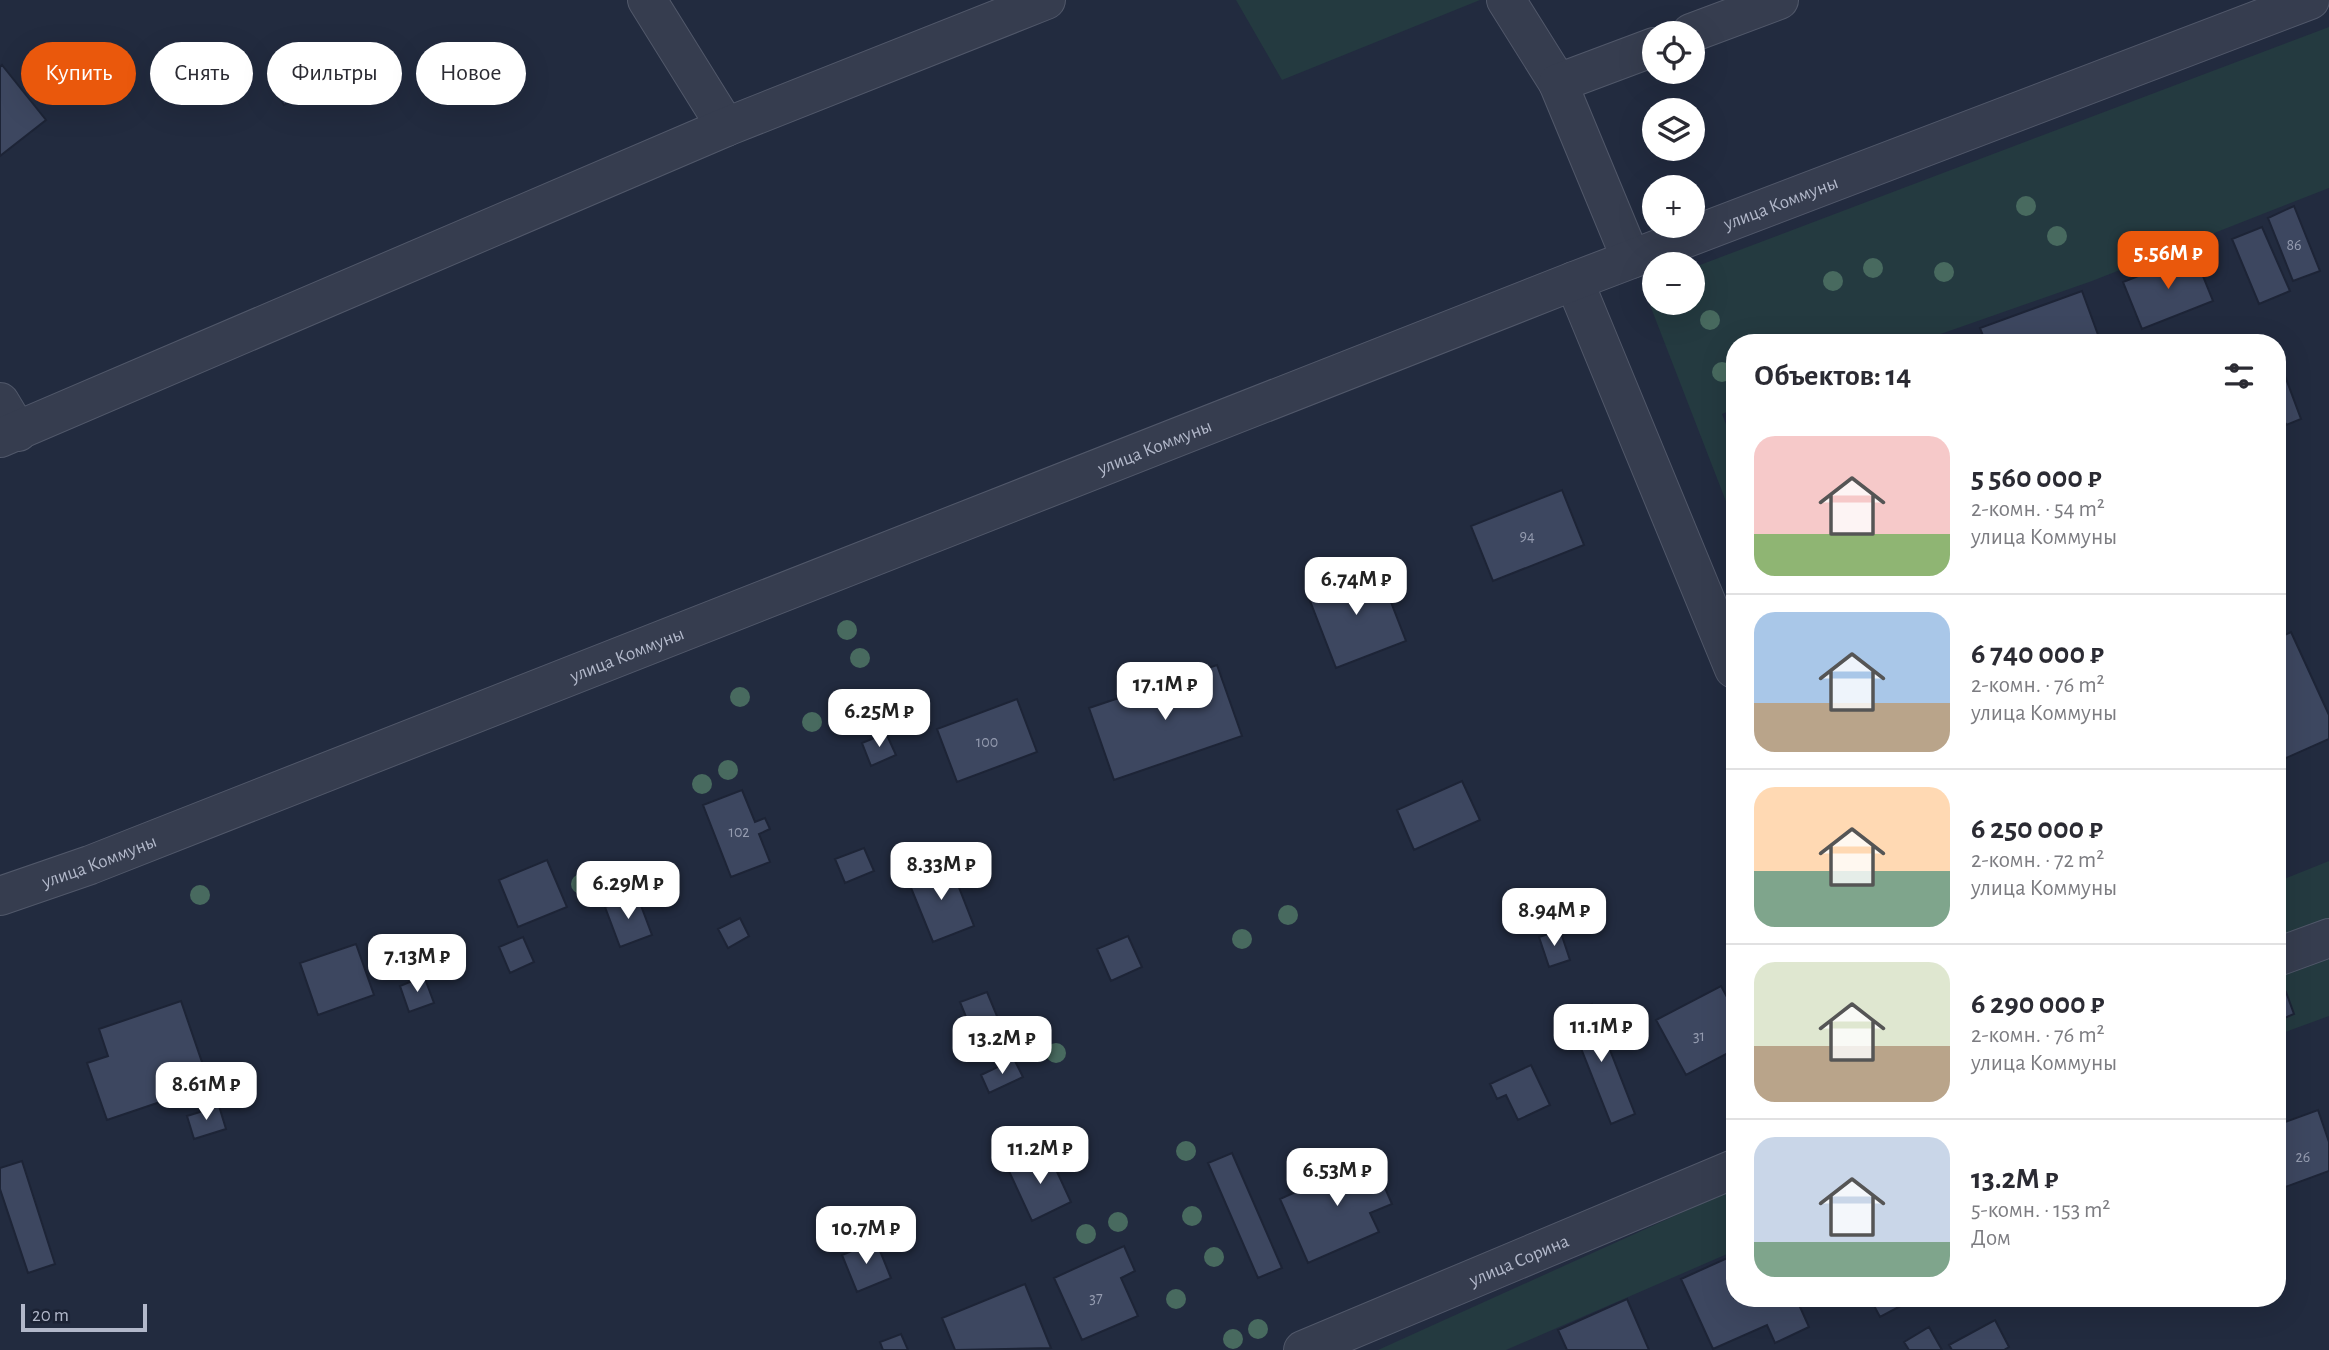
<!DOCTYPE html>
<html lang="ru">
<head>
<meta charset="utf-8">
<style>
	body { margin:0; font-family:"Alegreya Sans",sans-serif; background:#f7f7f7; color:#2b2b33; height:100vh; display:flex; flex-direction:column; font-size:26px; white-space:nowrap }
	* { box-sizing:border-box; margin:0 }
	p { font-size:23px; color:#7c7c81 }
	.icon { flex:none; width:38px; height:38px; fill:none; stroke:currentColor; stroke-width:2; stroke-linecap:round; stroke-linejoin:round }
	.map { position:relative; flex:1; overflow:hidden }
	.side { position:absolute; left:1726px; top:334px; width:560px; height:973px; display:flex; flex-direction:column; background:#fff; border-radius:28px; box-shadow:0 7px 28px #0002 }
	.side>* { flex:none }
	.top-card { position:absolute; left:21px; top:42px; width:665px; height:63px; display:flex; gap:14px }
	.fabs { position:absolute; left:1642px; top:21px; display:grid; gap:14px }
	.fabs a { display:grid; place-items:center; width:63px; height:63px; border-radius:50%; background:#fff; box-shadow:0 7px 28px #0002; font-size:35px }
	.scale { position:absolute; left:21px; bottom:18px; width:126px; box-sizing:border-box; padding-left:7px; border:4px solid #b2b8ca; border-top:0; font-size:19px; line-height:24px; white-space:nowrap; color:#b2b8ca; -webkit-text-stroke:5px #1b2234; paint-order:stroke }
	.price { position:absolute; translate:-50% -60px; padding:0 16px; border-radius:14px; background:#fff; color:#222; font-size:23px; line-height:46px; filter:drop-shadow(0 2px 4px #0008) }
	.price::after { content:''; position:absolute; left:50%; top:42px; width:21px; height:16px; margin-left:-10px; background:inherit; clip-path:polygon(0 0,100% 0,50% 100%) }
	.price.active { background:#ea580c; color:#fff }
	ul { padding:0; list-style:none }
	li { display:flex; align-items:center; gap:21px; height:175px; padding:0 28px }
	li+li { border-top:2px solid #e1e1e2 }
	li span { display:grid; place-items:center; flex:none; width:196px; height:140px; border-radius:21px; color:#555 }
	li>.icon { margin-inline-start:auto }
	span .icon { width:84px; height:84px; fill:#fffc; stroke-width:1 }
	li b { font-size:30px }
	h2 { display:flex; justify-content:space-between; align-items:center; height:84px; padding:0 28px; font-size:30px }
	.tag { padding:0 24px; border-radius:32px; background:#fff; box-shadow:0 7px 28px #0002; font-size:24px; line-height:63px }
	.tag.active { background:#ea580c; color:#fff }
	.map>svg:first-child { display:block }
	.green { fill:#243a40 }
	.building { fill:#3d4760; stroke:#1d2436; stroke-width:2 }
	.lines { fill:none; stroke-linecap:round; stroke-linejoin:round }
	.minor-casing { stroke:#51586a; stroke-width:40 }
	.tertiary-casing { stroke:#51586a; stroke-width:40 }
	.minor { stroke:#363d4f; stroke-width:38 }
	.tertiary { stroke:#363d4f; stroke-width:38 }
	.tree { fill:#486a5f }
	.labels { text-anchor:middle; stroke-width:5; stroke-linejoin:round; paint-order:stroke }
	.number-label { font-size:16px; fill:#959cb0 }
	.street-label { font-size:19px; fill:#b2b8ca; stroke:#1b2234 }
</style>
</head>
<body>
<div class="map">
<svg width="2329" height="1350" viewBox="0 0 2329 1350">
	<rect width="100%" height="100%" fill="#222b3f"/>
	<!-- green -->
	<path class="green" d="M1236,0H1480L1282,80Z
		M2329,27V188L2092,281L1915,343H1734V409L1722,414L1734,445V522L1643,287L1654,283V303H1692V268Z
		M2329,861V920L2277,940V882Z
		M2329,959V1016L2277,1035V978Z
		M1734,1189V1251L1506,1350H1378Z"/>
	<!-- building -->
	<path class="building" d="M310,54L326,80L284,105L268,79Z
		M2,65L46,120L0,156V67Z
		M2294,206L2320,271L2293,281L2268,218Z
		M2262,227L2290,291L2259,304L2232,239Z
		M2194,254L2213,301L2142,329L2123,282Z
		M2082,291L2101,343H1986L1980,328Z
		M1934,337L1937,343H1915Z
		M2285,376L2301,419L2286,425L2277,399V379Z
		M1562,490L1584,545L1493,581L1471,526Z
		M1377,566L1406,641L1336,668L1307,593Z
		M2291,632L2329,715V739L2277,762V639Z
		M1217,665L1242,736L1114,780L1089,708Z
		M1017,699L1037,752L957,782L937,729Z
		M886,733L896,755L871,766L862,743Z
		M1462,781L1480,820L1414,850L1397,810Z
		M742,790L755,822L765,818L770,829L759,834L770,862L731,877L703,805Z
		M864,848L874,871L845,883L835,859Z
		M547,860L567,907L518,927L499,880Z
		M949,862L974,926L933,942L907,878Z
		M637,895L652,935L620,947L605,907Z
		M740,918L749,936L728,948L718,929Z
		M1560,930L1570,960L1549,967L1539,937Z
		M1128,936L1142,967L1111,981L1097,949Z
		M523,937L534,962L510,973L499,947Z
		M356,944L374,995L318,1015L300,963Z
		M424,976L434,1003L409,1012L400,986Z
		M1721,986L1734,1010V1050L1686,1075L1656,1020Z
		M987,992L1004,1033L977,1044L960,1002Z
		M2286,992L2294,1014L2277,1021V996Z
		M181,1001L204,1068L164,1082L169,1099L107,1120L87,1063L108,1056L99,1029Z
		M1592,1004L1635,1114L1611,1124L1567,1013Z
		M1014,1059L1023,1077L989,1093L981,1075Z
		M1531,1065L1550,1105L1518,1120L1506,1095L1497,1099L1490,1084Z
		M219,1106L226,1129L194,1139L187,1116Z
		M2318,1110L2329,1142V1171L2277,1190V1125Z
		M1047,1150L1071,1202L1032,1221L1008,1169Z
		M1346,1152L1352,1167L1372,1158L1392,1204L1370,1213L1379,1232L1308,1263L1280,1199L1333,1175L1327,1161Z
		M1232,1153L1282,1268L1258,1278L1208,1163Z
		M22,1161L55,1264L28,1273L0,1189V1168Z
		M876,1241L891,1278L857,1292L842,1255Z
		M1124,1246L1135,1271L1121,1278L1138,1316L1082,1340L1054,1278Z
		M1734,1255V1298H1796L1809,1327L1775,1343L1767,1325L1713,1349L1681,1279Z
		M1025,1284L1051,1348L955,1350L942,1318Z
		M1870,1298H1911L1912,1300L1880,1317Z
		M1627,1299L1649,1350H1567L1558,1330Z
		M1995,1320L2009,1347L2004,1350H1952L1949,1345Z
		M1929,1327L1942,1350H1909L1904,1342Z
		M901,1334L908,1350H883L880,1342Z"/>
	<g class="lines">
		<defs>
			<g id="minor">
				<path d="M647,0L726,127"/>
				<path d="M1506,0L1558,83"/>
				<path d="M1691,33L1779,0"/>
				<path d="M1631,259L1558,83L1654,47"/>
				<path d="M1574,281L1734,669"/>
				<path d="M0,402L18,432"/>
				<path d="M0,438L726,127L1046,0"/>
				<path d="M2277,957L2329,938"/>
				<path id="s1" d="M1303,1350L1734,1169"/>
			</g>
			<g id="tertiary">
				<path id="s2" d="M0,896L90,865L1574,281L2310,0"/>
			</g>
		</defs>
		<!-- minor casing -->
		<use href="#minor" class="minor-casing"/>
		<!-- tertiary casing -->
		<use href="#tertiary" class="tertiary-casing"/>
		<!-- minor -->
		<use href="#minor" class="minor"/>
		<!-- tertiary -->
		<use href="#tertiary" class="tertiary"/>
	</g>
	<!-- trees -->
	<g class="tree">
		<circle cx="2026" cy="206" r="10"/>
		<circle cx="2057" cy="236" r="10"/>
		<circle cx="1873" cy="268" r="10"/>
		<circle cx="1944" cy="272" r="10"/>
		<circle cx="1833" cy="281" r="10"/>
		<circle cx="1710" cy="320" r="10"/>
		<circle cx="1722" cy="372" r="10"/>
		<circle cx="847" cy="630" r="10"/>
		<circle cx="860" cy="658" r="10"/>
		<circle cx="740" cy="697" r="10"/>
		<circle cx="812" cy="722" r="10"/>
		<circle cx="728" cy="770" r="10"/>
		<circle cx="702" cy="784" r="10"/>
		<circle cx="581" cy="884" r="10"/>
		<circle cx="200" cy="895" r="10"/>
		<circle cx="1288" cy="915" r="10"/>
		<circle cx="1242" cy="939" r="10"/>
		<circle cx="1056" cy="1053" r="10"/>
		<circle cx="1186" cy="1151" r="10"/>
		<circle cx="1192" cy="1216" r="10"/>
		<circle cx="1118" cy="1222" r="10"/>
		<circle cx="1086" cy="1234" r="10"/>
		<circle cx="1214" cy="1257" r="10"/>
		<circle cx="1176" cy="1299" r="10"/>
		<circle cx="1258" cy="1329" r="10"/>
		<circle cx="1233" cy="1339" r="10"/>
	</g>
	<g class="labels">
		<!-- number labels -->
		<g class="number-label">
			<text x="2294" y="250">86</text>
			<text x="1527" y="541">94</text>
			<text x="987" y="747">100</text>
			<text x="739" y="837">102</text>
			<text x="1699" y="1041">31</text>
			<text x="2303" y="1162">26</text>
			<text x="1096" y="1303">37</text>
		</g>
		<!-- street labels -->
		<g class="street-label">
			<text dy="7" stroke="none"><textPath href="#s2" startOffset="1911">улица Коммуны</textPath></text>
			<text dy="7" stroke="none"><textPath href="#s2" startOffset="1239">улица Коммуны</textPath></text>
			<text dy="7" stroke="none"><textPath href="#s2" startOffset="672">улица Коммуны</textPath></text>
			<text dy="7" stroke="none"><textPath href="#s2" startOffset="105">улица Коммуны</textPath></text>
			<text dy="7" stroke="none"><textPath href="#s1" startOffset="234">улица Сорина</textPath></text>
		</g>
	</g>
</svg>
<div class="fabs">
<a><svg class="icon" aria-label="locate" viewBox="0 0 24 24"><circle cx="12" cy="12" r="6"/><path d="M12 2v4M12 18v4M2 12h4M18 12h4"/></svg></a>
<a><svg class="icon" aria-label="layers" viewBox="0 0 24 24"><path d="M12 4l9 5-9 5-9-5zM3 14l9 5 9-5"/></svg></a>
<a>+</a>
<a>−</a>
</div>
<div class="scale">20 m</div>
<b class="price active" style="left:2168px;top:291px">5.56M ₽</b>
<b class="price" style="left:1356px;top:617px">6.74M ₽</b>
<b class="price" style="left:1165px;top:722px">17.1M ₽</b>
<b class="price" style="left:879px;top:749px">6.25M ₽</b>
<b class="price" style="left:941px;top:902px">8.33M ₽</b>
<b class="price" style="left:628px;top:921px">6.29M ₽</b>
<b class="price" style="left:1554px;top:948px">8.94M ₽</b>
<b class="price" style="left:417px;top:994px">7.13M ₽</b>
<b class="price" style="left:1601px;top:1064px">11.1M ₽</b>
<b class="price" style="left:1002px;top:1076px">13.2M ₽</b>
<b class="price" style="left:206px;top:1122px">8.61M ₽</b>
<b class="price" style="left:1040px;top:1186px">11.2M ₽</b>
<b class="price" style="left:1337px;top:1208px">6.53M ₽</b>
<b class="price" style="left:866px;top:1266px">10.7M ₽</b>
<div class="top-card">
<a class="tag active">Купить</a>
<a class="tag">Снять</a>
<a class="tag">Фильтры</a>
<a class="tag">Новое</a>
</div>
<section class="side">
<h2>Объектов: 14<svg class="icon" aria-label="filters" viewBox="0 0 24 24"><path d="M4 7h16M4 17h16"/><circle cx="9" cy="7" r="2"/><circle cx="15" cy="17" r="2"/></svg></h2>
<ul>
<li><span style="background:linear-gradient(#f6c9c9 70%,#8fb573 0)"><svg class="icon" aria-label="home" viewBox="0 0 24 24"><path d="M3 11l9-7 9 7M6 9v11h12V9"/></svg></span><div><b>5 560 000 ₽</b><p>2-комн. · 54 m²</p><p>улица Коммуны</p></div></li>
<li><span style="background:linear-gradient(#a9c7e8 65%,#b9a48a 0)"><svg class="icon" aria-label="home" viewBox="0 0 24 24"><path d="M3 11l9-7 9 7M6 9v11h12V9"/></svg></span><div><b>6 740 000 ₽</b><p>2-комн. · 76 m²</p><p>улица Коммуны</p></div></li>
<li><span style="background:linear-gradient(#ffd9b3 60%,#7fa58c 0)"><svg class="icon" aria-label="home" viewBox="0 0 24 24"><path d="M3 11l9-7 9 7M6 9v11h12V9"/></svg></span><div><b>6 250 000 ₽</b><p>2-комн. · 72 m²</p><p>улица Коммуны</p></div></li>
<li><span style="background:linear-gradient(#dfe7d0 60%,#b9a48a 0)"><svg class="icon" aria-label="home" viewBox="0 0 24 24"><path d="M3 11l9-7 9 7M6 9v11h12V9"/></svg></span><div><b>6 290 000 ₽</b><p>2-комн. · 76 m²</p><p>улица Коммуны</p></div></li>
<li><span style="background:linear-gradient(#c9d6e8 75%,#7fa58c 0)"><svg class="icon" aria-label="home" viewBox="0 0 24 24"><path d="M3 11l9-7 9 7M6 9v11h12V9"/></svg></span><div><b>13.2M ₽</b><p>5-комн. · 153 m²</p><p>Дом</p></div></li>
</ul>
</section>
</div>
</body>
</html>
